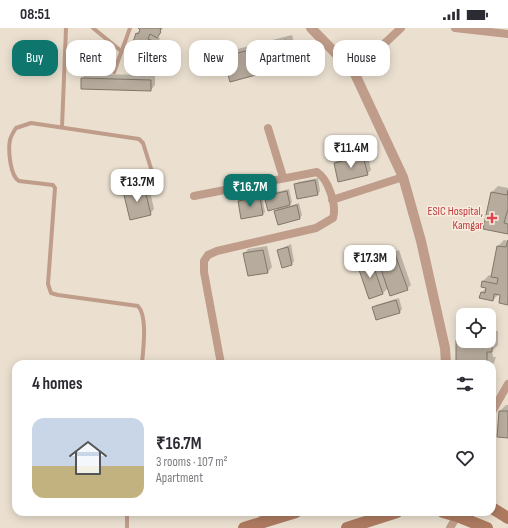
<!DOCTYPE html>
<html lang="en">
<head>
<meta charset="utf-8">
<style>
	body { margin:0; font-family:"Sofia Sans Condensed",sans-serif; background:#f7f7f7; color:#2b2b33; height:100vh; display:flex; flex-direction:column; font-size:15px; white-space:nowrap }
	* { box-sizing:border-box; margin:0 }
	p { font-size:13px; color:#7c7c81 }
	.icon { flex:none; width:22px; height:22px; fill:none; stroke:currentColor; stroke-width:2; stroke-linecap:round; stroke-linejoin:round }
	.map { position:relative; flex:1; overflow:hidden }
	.details { position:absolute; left:12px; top:332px; width:484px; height:156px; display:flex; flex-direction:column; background:#fff; border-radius:12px; box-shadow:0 2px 10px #0003 }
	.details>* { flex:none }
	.banner { position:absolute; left:12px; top:12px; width:484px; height:36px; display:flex; gap:8px }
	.fabs { position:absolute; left:456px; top:280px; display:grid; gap:8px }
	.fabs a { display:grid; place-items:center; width:40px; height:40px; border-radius:8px; background:#fff; box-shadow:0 2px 10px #0003; font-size:20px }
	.price { position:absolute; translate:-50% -34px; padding:0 9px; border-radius:8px; background:#fff; color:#222; font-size:13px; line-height:26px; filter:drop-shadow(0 1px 2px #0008) }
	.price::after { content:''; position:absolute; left:50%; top:24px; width:12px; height:9px; margin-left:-6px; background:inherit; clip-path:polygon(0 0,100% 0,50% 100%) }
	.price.active { background:#0f766e; color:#fff }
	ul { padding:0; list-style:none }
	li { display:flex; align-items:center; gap:12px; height:100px; padding:0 20px }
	li span { display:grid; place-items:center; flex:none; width:112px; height:80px; border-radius:12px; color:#555 }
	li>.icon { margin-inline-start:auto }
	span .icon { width:48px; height:48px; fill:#fffc; stroke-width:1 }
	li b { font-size:17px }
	h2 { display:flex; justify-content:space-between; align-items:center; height:48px; padding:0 20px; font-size:17px }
	.pill { padding:0 14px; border-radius:12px; background:#fff; box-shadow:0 2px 10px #0003; font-size:14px; line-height:36px }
	.pill.active { background:#0f766e; color:#fff }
	.status { display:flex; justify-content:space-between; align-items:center; height:28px; padding:0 20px; background:#fff; direction:ltr }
	.status svg { height:11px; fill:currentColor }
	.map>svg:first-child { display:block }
	.shadow { fill:#0003; fill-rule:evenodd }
	.building { fill:#b6ab9c; stroke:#817769 }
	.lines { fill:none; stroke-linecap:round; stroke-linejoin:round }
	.service { stroke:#c09d8a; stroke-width:4 }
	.minor { stroke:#c09d8a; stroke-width:8 }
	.tertiary { stroke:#c09d8a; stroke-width:10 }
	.secondary { stroke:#ad7a60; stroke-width:12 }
	.health-dot { fill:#e0444e; stroke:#f8eddd; stroke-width:1.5 }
	.labels { text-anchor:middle; stroke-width:3; stroke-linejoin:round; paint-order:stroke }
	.health-label { font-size:12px; fill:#be3a42; stroke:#f8eddd; text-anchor:end }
</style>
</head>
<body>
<div class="status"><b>08:51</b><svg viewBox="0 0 49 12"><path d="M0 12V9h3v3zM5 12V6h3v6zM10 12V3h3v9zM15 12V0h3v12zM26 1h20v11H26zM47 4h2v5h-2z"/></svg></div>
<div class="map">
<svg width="508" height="500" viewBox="0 0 508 500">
	<rect width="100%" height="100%" fill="#ebe0d0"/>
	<!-- shadow -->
	<path class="shadow" d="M139,0H163L157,9L160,10L155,22L151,26L132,19L137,5L141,1Z
		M292,7L298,31L292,36L224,29L230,23Z
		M86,46L155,47V57L151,62L82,50Z
		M367,124L371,142L367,146L335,135L339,131Z
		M318,150L320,163L318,166L295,156L298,154Z
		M148,154L154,181L150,186L125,163L129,158Z
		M498,158L508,160V205L492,164Z
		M289,161L292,174L289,178L299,175L302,187L300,190L275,183L279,179L265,169L268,166Z
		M262,167L265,184L263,186L239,173L242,171Z
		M504,212L508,213V276L502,267L499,266L493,272L482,264L487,259L483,253L489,247L492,248L498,218Z
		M291,216L294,233L292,236L278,222Z
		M267,218L272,239L268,244L244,226L248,221Z
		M399,222L411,257L407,261L388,260L383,265L370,270L358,236L362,232L375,227L378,233L383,228ZM375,228L376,230L362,235V233Z
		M399,270L402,281L400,284L374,280L376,277Z
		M489,300H494V303H498V317L492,323L493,329H496L494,335L492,337L457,336L461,307L463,305V313H489Z
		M506,377H508V409L500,383Z"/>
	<!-- building -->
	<path class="building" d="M138,0H161L160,3L161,4L157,10L150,6L148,11L156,14L151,27L144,25V26L131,20L136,5L138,6L140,2Z
		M286,12L293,37L230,54L223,29Z
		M81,50L151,52V63L81,61Z
		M363,128L368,147L338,154L334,135Z
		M315,152L318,167L297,171L294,156Z
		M144,158L151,187L130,192L123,163Z
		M508,162V181L504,195L508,196V206L483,201L491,164L507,167Z
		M287,163L290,177L268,183L264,168Z
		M260,169L263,187L241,191L238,173Z
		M297,177L300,191L278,197L274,183Z
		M508,212V277L499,275L500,267L494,266L493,273L479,270L481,264L485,265L486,260L481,259L482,253L497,256L498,250L491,249L497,218L506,219Z
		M288,219L292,237L282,240L277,222Z
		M263,222L268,245L248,248L243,225Z
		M395,226L408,262L390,268L378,232Z
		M371,231L383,266L369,271L357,236Z
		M396,272L400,285L376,292L372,279Z
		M460,306H463V313H489V309H492V324H487V334H490V336H456V312L460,309Z
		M499,383H508V410L497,409Z"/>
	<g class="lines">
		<!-- service -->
		<path class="service" d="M93,0L121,23
			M114,44L130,0
			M62,99L66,0
			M142,336C143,321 148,289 138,278L58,267L51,265L48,256L55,160L53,157L19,153C10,148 8,122 10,112C11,108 14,103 16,100L31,95L139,111L143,115L154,150
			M127,500V484"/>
		<!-- minor -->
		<path class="minor" d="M455,0L508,6
			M354,44L401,0
			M268,100L283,149
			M194,168L317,144C328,151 337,177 333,190L316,200L217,223L208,227L204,233V244L221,336
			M332,172L403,149
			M492,384L508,356
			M261,484L265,493
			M450,500L457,488"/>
		<!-- tertiary -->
		<path class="tertiary" d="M311,0L354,44L403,149L421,213L445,320L446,336"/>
		<!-- secondary -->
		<path class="secondary" d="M492,480L508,490
			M443,484L457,488L487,500
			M244,500L296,484
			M347,500L397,484"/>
	</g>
	<!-- markers -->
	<path class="health-dot" d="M490 184h4v4h4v4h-4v4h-4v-4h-4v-4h4z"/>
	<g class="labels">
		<!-- health labels -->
		<g class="health-label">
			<text x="483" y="187">ESIC Hospital,<tspan x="483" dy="14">Kamgar</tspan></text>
		</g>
	</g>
</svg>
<div class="fabs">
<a><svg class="icon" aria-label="locate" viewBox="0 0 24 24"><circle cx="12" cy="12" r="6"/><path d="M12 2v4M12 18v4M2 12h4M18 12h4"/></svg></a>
</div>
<b class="price" style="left:351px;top:141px">₹11.4M</b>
<b class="price" style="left:137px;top:175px">₹13.7M</b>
<b class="price active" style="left:250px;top:180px">₹16.7M</b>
<b class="price" style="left:370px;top:251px">₹17.3M</b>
<div class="banner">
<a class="pill active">Buy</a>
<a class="pill">Rent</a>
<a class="pill">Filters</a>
<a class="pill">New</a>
<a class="pill">Apartment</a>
<a class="pill">House</a>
</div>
<section class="details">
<h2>4 homes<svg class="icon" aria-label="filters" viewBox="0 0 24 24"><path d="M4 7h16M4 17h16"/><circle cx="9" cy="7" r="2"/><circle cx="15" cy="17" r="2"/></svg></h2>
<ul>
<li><span style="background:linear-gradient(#c9d6e8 60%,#c2b280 0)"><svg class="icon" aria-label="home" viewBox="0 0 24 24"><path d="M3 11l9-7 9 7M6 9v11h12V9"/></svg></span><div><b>₹16.7M</b><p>3 rooms · 107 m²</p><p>Apartment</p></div><svg class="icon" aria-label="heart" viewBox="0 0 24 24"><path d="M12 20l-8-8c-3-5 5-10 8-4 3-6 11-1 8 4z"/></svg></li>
</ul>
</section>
</div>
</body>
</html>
